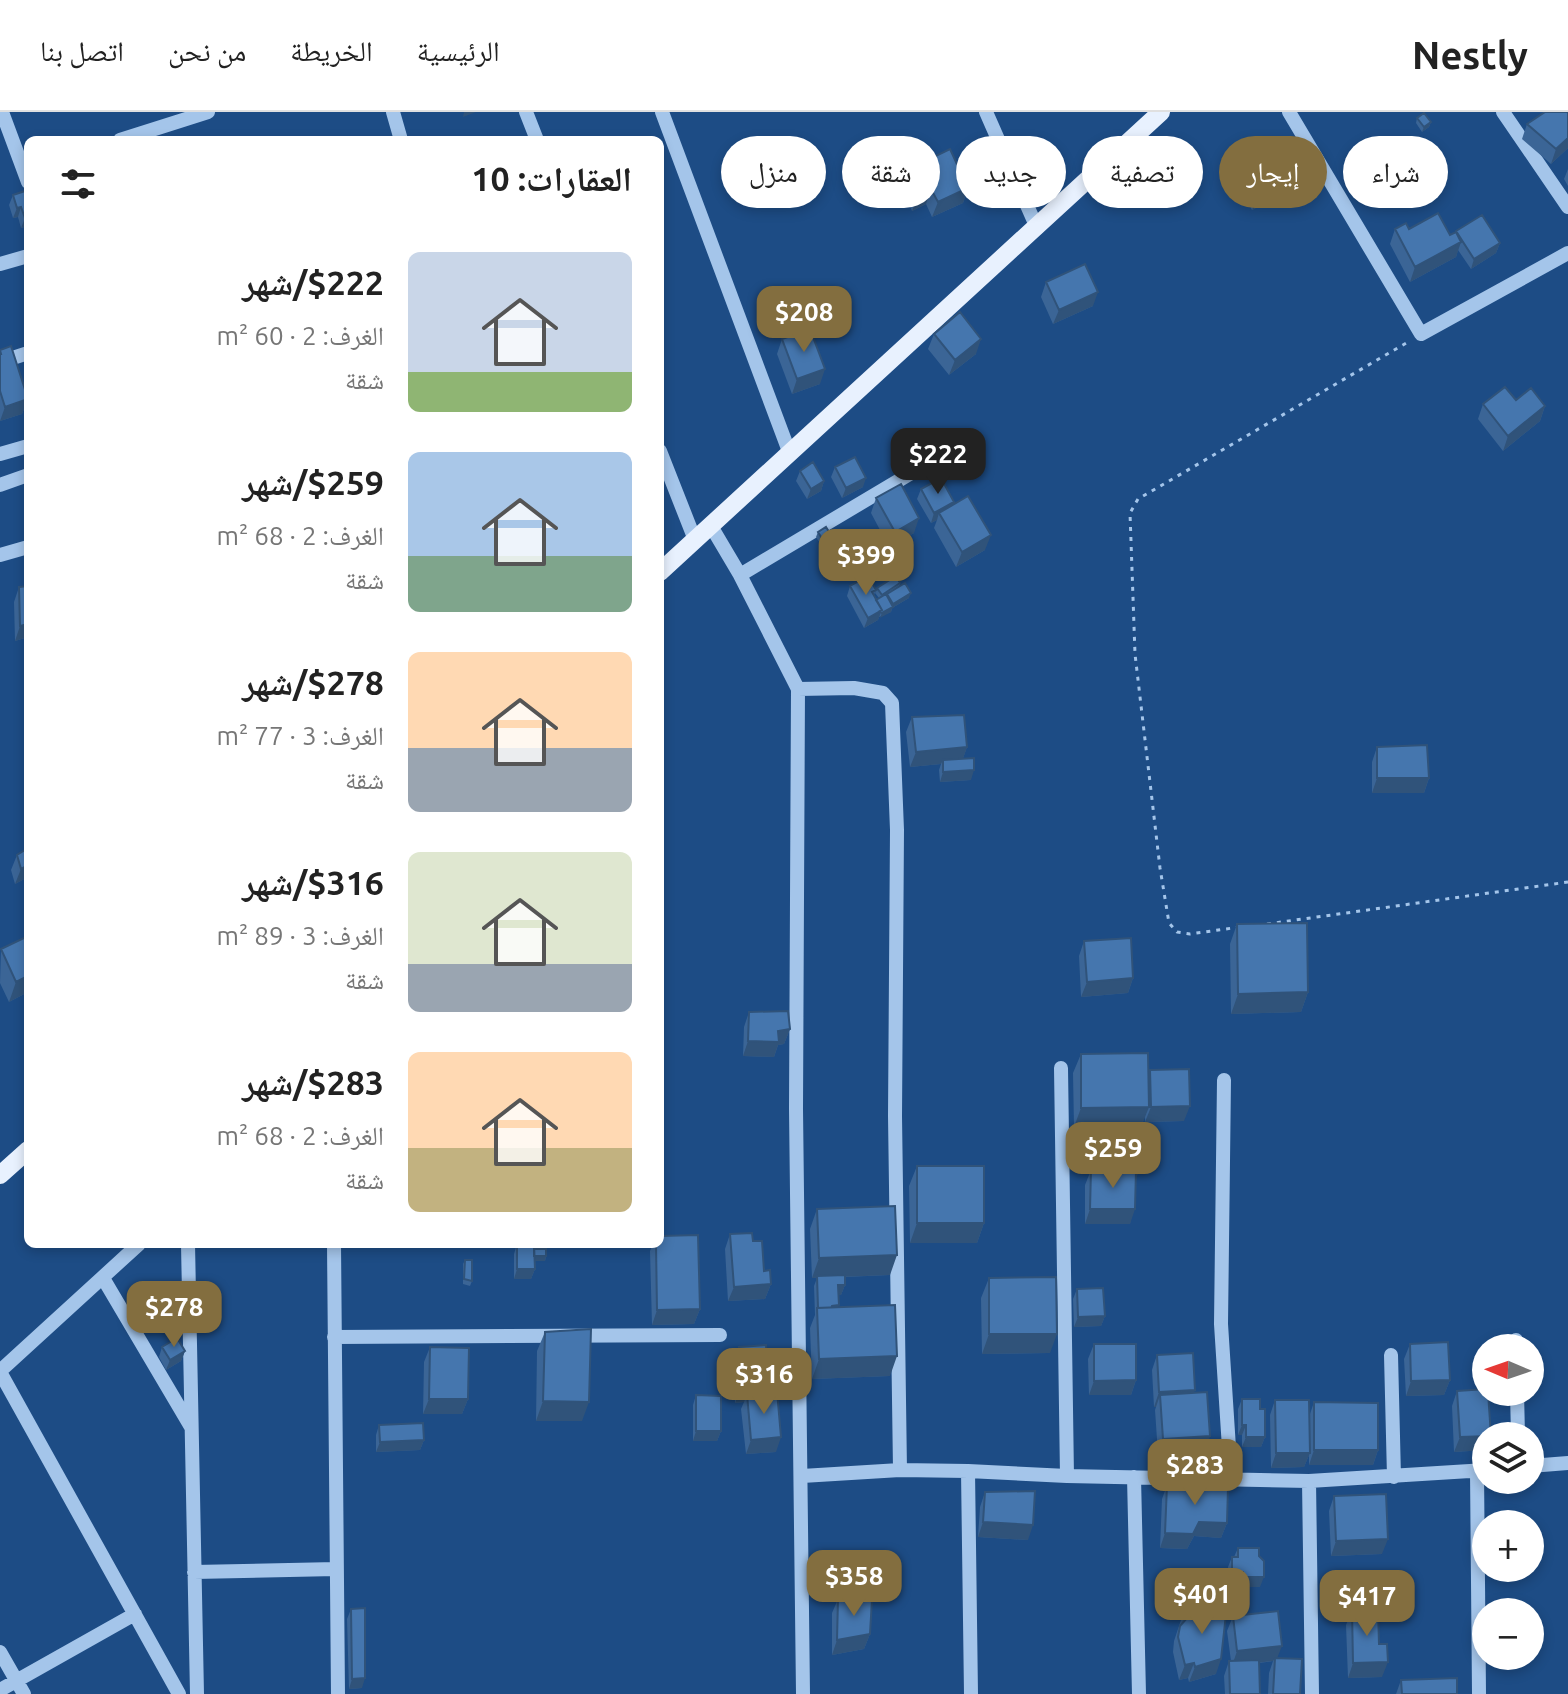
<!DOCTYPE html>
<html lang="ar">
<head>
<meta charset="utf-8">
<style>
	body { margin:0; font-family:Ubuntu,"Noto Naskh Arabic",sans-serif; background:#f2f2f2; color:#222; direction:rtl; height:100vh; display:flex; flex-direction:column; font-size:30px; white-space:nowrap }
	* { box-sizing:border-box; margin:0 }
	p { font-size:26px; color:#767676 }
	.icon { flex:none; width:44px; height:44px; fill:none; stroke:currentColor; stroke-width:2; stroke-linecap:round; stroke-linejoin:round }
	.map { position:relative; flex:1; overflow:hidden; direction:ltr }
	.panel { position:absolute; left:24px; top:24px; width:640px; height:1112px; display:flex; flex-direction:column; background:#fff; border-radius:12px; box-shadow:0 4px 12px #0003; direction:rtl }
	.panel>* { flex:none }
	.top-card { position:absolute; left:688px; top:24px; width:760px; height:72px; direction:rtl; display:flex; gap:16px }
	.needle { width:52px; rotate:272deg }
	.fabs { position:absolute; left:1472px; top:1222px; display:grid; gap:16px }
	.fabs a { display:grid; place-items:center; width:72px; height:72px; border-radius:50%; background:#fff; box-shadow:0 4px 12px #0003; font-size:40px }
	.price { position:absolute; translate:-50% -68px; padding:0 18px; border-radius:16px; background:#836e3f; color:#fff; font-size:26px; line-height:52px; filter:drop-shadow(0 2px 4px #0008) }
	.price::after { content:''; position:absolute; left:50%; top:48px; width:24px; height:18px; margin-left:-12px; background:inherit; clip-path:polygon(0 0,100% 0,50% 100%) }
	.price.selected { background:#222; color:#fff }
	ul { padding:0; list-style:none }
	li { display:flex; align-items:center; gap:24px; height:200px; padding:0 32px }
	li span { display:grid; place-items:center; flex:none; width:224px; height:160px; border-radius:12px; color:#555 }
	li>.icon { margin-inline-start:auto }
	span .icon { width:96px; height:96px; fill:#fffc; stroke-width:1 }
	li b { font-size:34px }
	h2 { display:flex; justify-content:space-between; align-items:center; height:96px; padding:0 32px; font-size:34px }
	.chip { padding:0 28px; border-radius:36px; background:#fff; box-shadow:0 4px 12px #0003; font-size:28px; line-height:72px }
	.chip.selected { background:#836e3f; color:#fff }
	header { display:flex; align-items:center; gap:48px; box-sizing:border-box; height:112px; padding:0 40px; background:#fff; border-bottom:2px solid #e0e0e0 }
	header strong { font-size:38px }
	nav { display:flex; gap:44px; margin-inline-start:auto; font-size:28px }
	.map>svg:first-child { display:block }
	.lines { fill:none; stroke-linecap:round; stroke-linejoin:round }
	.path { stroke:#a4c5ea; stroke-width:3; stroke-dasharray:4 6; stroke-linecap:butt }
	.minor { stroke:#a4c5ea; stroke-width:14 }
	.major { stroke:#e8f1fe; stroke-width:18 }
	.wall { fill:#3b6596 }
	.shaded-wall { fill:#30537a }
	.building { fill:#4576ae; stroke:#30537a; stroke-width:2 }
</style>
</head>
<body>
<header>
<strong>Nestly</strong>
<nav><a>الرئيسية</a><a>الخريطة</a><a>من نحن</a><a>اتصل بنا</a></nav>
</header>
<div class="map">
<svg width="1568" height="1582" viewBox="0 0 1568 1582">
	<rect width="100%" height="100%" fill="#1d4c85"/>
	<g class="lines">
		<!-- path -->
		<path class="path" d="M1267,812L1568,770
			M1240,815L1190,822L1177,820L1169,811L1160,756L1135,542L1130,401L1138,387L1408,230"/>
		<!-- minor -->
		<path class="minor" d="M2,0L28,70
			M393,0L401,28
			M526,0L537,28
			M662,0L790,342
			M986,0L1037,116
			M1289,0L1421,222L1568,141
			M1503,0L1568,95
			M120,28L208,0
			M0,152L28,144
			M0,250L28,241
			M660,339L695,428
			M0,342L28,334
			M0,373L28,363
			M711,414L740,463L798,577L854,576L883,581L892,591L897,718L895,1004L900,1358
			M0,443L28,435
			M740,463L965,329
			M798,577L796,997L803,1582
			M1061,956L1067,1364
			M1224,968L1221,1212L1231,1367
			M188,1132L197,1582
			M334,1132L338,1582
			M103,1166L191,1315
			M334,1225L720,1223
			M1516,1228V1236
			M1391,1243L1394,1365
			M0,1259L139,1132
			M0,1260L179,1582
			M1517,1280L1518,1324
			M1530,1354L1568,1351
			M1477,1358L1479,1582
			M968,1359L971,1582
			M802,1364L900,1358L968,1359L1067,1364L1309,1369L1486,1358
			M1134,1365L1139,1582
			M1309,1369L1312,1582
			M194,1460L336,1457
			M0,1540L24,1582
			M0,1578L135,1502"/>
		<!-- major -->
		<path class="major" d="M660,460L1161,0
			M0,1063L28,1038"/>
	</g>
	<!-- wall -->
	<path class="wall" d="M1417,6L1431,10L1429,15L1422,20L1416,11Z
		M1527,12L1568,36L1551,52L1522,27Z
		M1242,52L1294,76L1252,98L1237,67Z
		M915,54L968,76L963,91L932,105L926,92L912,99L908,89L912,75L909,69Z
		M1568,57V74L1564,67Z
		M28,78V114L21,116L18,105L13,106L9,93L13,83Z
		M1395,117H1409L1500,131L1496,141L1471,157L1458,138L1456,145L1410,170L1390,132Z
		M1046,170L1093,194L1053,212L1041,185Z
		M934,222L976,242L949,263L928,237Z
		M782,227L820,272L792,282L777,242Z
		M0,238L28,287L22,302L0,309Z
		M28,265V288L24,275Z
		M1516,288L1545,294L1540,309L1503,339L1478,307L1483,292Z
		M835,355L863,375L842,386L831,365Z
		M800,359L824,369L821,379L807,387L796,369Z
		M921,377L954,390L953,393L985,438L956,455L934,416L937,408L931,411L917,387Z
		M876,386L914,421L889,435L871,401Z
		M818,420L829,428L821,433L816,425Z
		M900,471L899,475L909,486L892,496L891,500L879,505L878,508L864,516L847,484L850,474L876,478L874,483L876,488L879,486L875,481L877,476Z
		M19,475L28,525L15,529L14,490Z
		M912,605L967,635L963,646L971,668L940,670L939,658L941,652L910,655L906,620Z
		M1377,635L1429,666L1424,681H1372V650Z
		M17,743L28,765L15,772L11,758Z
		M1237,812L1308,880L1301,900L1231,902L1230,832Z
		M1084,829L1133,866L1128,881L1081,885L1079,844Z
		M1,837L28,880L9,890L0,871Z
		M749,900L790,917L784,932L778,933L774,945L743,944L744,915Z
		M1081,942L1148,962L1150,958L1184,1009L1145,1010V1004L1141,1015H1074L1073,961Z
		M1102,1024L1136,1068L1130,1112H1085V1073L1091,1058H1097L1096,1039Z
		M917,1054L984,1111L977,1131H910L909,1074Z
		M817,1097L890,1163L845,1165V1173L841,1183H839L838,1196L890,1264L812,1267L810,1216L815,1203L814,1174L817,1166H812L810,1117Z
		M730,1122L753,1129L771,1172L765,1187L728,1189L725,1137Z
		M517,1132L546,1144L545,1149H534L535,1157L531,1167H514V1142Z
		M653,1132H656L700,1197L694,1212L652,1213L650,1139Z
		M465,1148L472,1169L470,1174L463,1172V1152Z
		M989,1166L1050,1241L982,1242L981,1186Z
		M1077,1177L1105,1204L1101,1214L1074,1215L1073,1187Z
		M545,1220L582,1309H536L537,1239Z
		M1094,1232L1136,1268L1131,1283H1089L1088,1247Z
		M1410,1232L1450,1268L1444,1283L1406,1284L1404,1247Z
		M162,1235L185,1239L181,1249L166,1258L159,1245Z
		M430,1235L468,1287L462,1302H423L424,1250Z
		M739,1235L767,1280L776,1340L746,1342L741,1297L744,1290L735,1291L733,1250Z
		M1157,1243L1194,1281L1205,1339L1158,1342L1155,1298L1156,1295H1154L1152,1258Z
		M1457,1279L1486,1324L1485,1338L1454,1340L1452,1294Z
		M696,1283L721,1319L717,1329H693V1293Z
		M1242,1287L1265,1325L1261,1335H1242V1323H1238V1297Z
		M1275,1288L1309,1305L1314,1290L1378,1338L1373,1353H1309V1343L1304,1355L1271,1356L1270,1303Z
		M379,1313L424,1328L420,1338L376,1340V1323Z
		M1167,1373L1227,1411L1221,1426L1194,1424L1187,1437L1160,1436L1162,1387Z
		M985,1380L1028,1428L978,1425L980,1395Z
		M1334,1384L1382,1442L1331,1444L1329,1399Z
		M1238,1436L1259,1444L1260,1475H1239V1470H1229L1228,1455L1232,1445H1234Z
		M838,1487L870,1522L864,1537L832,1543V1501Z
		M351,1497L362,1576L349,1577L347,1507Z
		M1352,1498L1379,1532L1382,1565L1348,1566L1346,1513Z
		M1184,1499L1216,1562L1189,1570L1188,1566L1179,1568L1173,1540L1174,1529Z
		M1233,1504L1277,1546L1300,1582H1268L1269,1561L1273,1549L1259,1551L1260,1582H1225L1224,1564L1229,1549H1231L1227,1519Z
		M1401,1568L1457,1582H1396Z"/>
	<!-- shaded-wall -->
	<path class="shaded-wall" d="M464,0H476L463,5Z
		M1431,10L1429,15L1422,20L1424,15Z
		M1568,26V36L1551,52L1556,37Z
		M1299,61L1294,76L1252,98L1258,83Z
		M968,76L963,91L932,105L938,90Z
		M931,77L926,92L912,99L918,84Z
		M21,95L18,105L13,106L17,96Z
		M28,105V114L21,116L25,106Z
		M1461,130L1456,145L1410,170L1415,155Z
		M1500,131L1496,141L1471,157L1474,147Z
		M1098,180L1093,194L1053,212L1059,198Z
		M981,227L976,242L949,263L955,248Z
		M825,257L820,272L792,282L797,267Z
		M28,287L22,302L0,309L5,295Z
		M1545,294L1540,309L1503,339L1508,324Z
		M866,366L863,375L842,386L846,376Z
		M824,369L821,379L807,387L811,377Z
		M954,390L951,400L939,401L937,408L931,411L934,401Z
		M919,406L914,421L889,435L895,420Z
		M831,423L829,428L821,433L823,428Z
		M991,423L985,438L956,455L962,440Z
		M911,481L909,486L892,496L891,500L880,506L882,501L892,495L893,492Z
		M882,498L878,508L864,516L868,506Z
		M28,512V525L15,529L20,514Z
		M967,635L962,650L943,648L941,652L910,655L916,640Z
		M974,658L971,668L940,670L943,660Z
		M1377,666H1429L1424,681H1372Z
		M28,753V765L15,772L21,757Z
		M28,864V880L9,890L16,870Z
		M1133,866L1128,881L1081,885L1087,870Z
		M1308,880L1301,900L1231,902L1238,882Z
		M790,917L784,932L778,933L774,945L743,944L748,929L778,919Z
		M1190,994L1184,1009L1145,1010L1151,995Z
		M1149,995L1141,1015H1074L1081,996Z
		M1141,1055L1135,1069L1098,1071L1103,1056Z
		M1090,1097H1135L1130,1112H1085Z
		M917,1111H984L977,1131H910Z
		M897,1143L890,1163L812,1166L819,1146Z
		M534,1144H546L545,1149H533Z
		M517,1157H535L531,1167H514Z
		M771,1172L765,1187L728,1189L734,1175Z
		M838,1173H845L841,1183H835Z
		M700,1197L694,1212L652,1213L657,1198Z
		M1105,1204L1101,1214L1074,1215L1078,1205Z
		M989,1222H1057L1050,1241L982,1242Z
		M185,1239L181,1249L166,1258L170,1248Z
		M897,1244L890,1264L812,1267L819,1247Z
		M1136,1268L1131,1283H1089L1094,1269Z
		M1450,1268L1444,1283L1406,1284L1411,1269Z
		M769,1274L763,1289L747,1282L744,1290L735,1291L741,1276Z
		M1195,1278L1190,1293L1160,1283L1156,1295H1154L1159,1280Z
		M429,1287H468L462,1302H423Z
		M543,1289L589,1290L582,1309H536Z
		M1242,1313H1246L1242,1323H1238Z
		M696,1319H721L717,1329H693Z
		M1210,1324L1205,1339L1158,1342L1163,1327Z
		M1486,1324L1485,1338L1454,1340L1460,1325Z
		M781,1325L776,1340L746,1342L751,1328Z
		M1246,1325H1265L1261,1335H1242Z
		M424,1328L420,1338L376,1340L380,1330Z
		M1314,1338H1378L1373,1353H1309Z
		M1276,1341H1310L1304,1355L1271,1356Z
		M983,1410L1033,1413L1028,1428L978,1425Z
		M1199,1410L1227,1411L1221,1426L1194,1424L1187,1437L1160,1436L1165,1421Z
		M1388,1427L1382,1442L1331,1444L1336,1429Z
		M1232,1460H1243L1239,1470H1229Z
		M1243,1465H1264L1260,1475H1239Z
		M870,1522L864,1537L832,1543L837,1528Z
		M1282,1534L1276,1549L1275,1546L1273,1549L1232,1554L1237,1539Z
		M1221,1547L1216,1562L1189,1570L1195,1555Z
		M1388,1550L1382,1565L1348,1566L1353,1551Z
		M1194,1551L1188,1566L1179,1568L1185,1553Z
		M365,1566L362,1576L349,1577L352,1567Z"/>
	<!-- building -->
	<path class="building" d="M1545,0H1568V26L1556,37L1527,12Z
		M1424,1L1431,10L1424,15L1417,6Z
		M1284,31L1299,61L1258,83L1242,52Z
		M950,37L968,76L938,90L931,77L918,84L913,74L922,69L915,54Z
		M28,78V105L25,106L21,95L17,96L13,83Z
		M1438,101L1450,123L1456,120L1461,130L1415,155L1395,117L1406,111L1409,117Z
		M1482,103L1500,131L1474,147L1456,119Z
		M1085,152L1098,180L1059,198L1046,170Z
		M960,200L981,227L955,248L934,222Z
		M810,217L825,257L797,267L782,227Z
		M11,234L28,287L5,295L0,279V242H1L0,238Z
		M1505,275L1516,288L1531,276L1545,294L1508,324L1483,292Z
		M855,345L866,366L846,376L835,355Z
		M813,350L824,369L811,377L800,359Z
		M941,366L954,390L934,401L921,377Z
		M901,372L919,406L895,420L876,386Z
		M968,384L991,423L962,440L939,401Z
		M826,415L831,423L823,428L818,420Z
		M868,464L876,478L872,480L882,498L868,506L850,474Z
		M896,464L900,471L882,483L877,476Z
		M905,471L911,481L893,492L887,482Z
		M28,474V512L20,514L19,475Z
		M886,482L893,495L882,501L880,499L882,498L876,488Z
		M964,603L967,635L916,640L912,605Z
		M1427,633L1429,666H1377V635Z
		M974,646V658L943,660V648Z
		M28,736V753L21,757L17,743Z
		M1307,811L1308,880L1238,882L1237,812Z
		M28,824V864L16,870L1,837Z
		M1131,826L1133,866L1087,870L1084,829Z
		M788,899L790,917L778,919L779,930L748,929L749,900Z
		M1148,941L1149,995L1081,996V942Z
		M1189,957L1190,994L1151,995L1150,958Z
		M1139,1022L1141,1055L1103,1056L1102,1024Z
		M917,1054H984V1111H917Z
		M1091,1058H1136L1135,1097H1090Z
		M895,1094L897,1143L819,1146L817,1097Z
		M752,1121L753,1129H762L764,1159L770,1158L771,1172L734,1175L730,1122Z
		M698,1123L700,1197L657,1198L656,1132H660V1124Z
		M517,1132H534L535,1157H517Z
		M534,1137H546V1144H534Z
		M465,1148H472V1169L464,1167Z
		M845,1163V1173H838L839,1193L832,1194L831,1196H818L817,1164Z
		M1056,1165L1057,1222H989V1166Z
		M1103,1176L1105,1204L1078,1205L1077,1177Z
		M895,1193L897,1244L819,1247L817,1196Z
		M591,1217L589,1290L543,1289L545,1220Z
		M177,1226L185,1239L170,1248L162,1235Z
		M1448,1230L1450,1268L1411,1269L1410,1232Z
		M1094,1232H1136V1268L1094,1269Z
		M766,1233L769,1274L741,1276L739,1235Z
		M430,1235L469,1236L468,1287H429Z
		M1193,1241L1195,1278L1159,1280L1157,1243Z
		M1486,1277V1280H1488L1491,1324L1460,1325L1457,1279Z
		M777,1279L781,1325L751,1328L747,1282Z
		M1207,1280L1210,1324L1163,1327L1160,1283Z
		M696,1283L721,1284V1319H696Z
		M1242,1287H1260V1297H1265V1325H1246V1313H1242Z
		M1275,1288H1309L1310,1341H1276Z
		M1314,1290L1378,1291V1338H1314Z
		M423,1311L424,1328L380,1330L379,1313Z
		M1167,1373L1228,1375L1227,1411L1199,1410L1193,1422L1165,1421Z
		M1035,1379L1033,1413L983,1410L985,1380Z
		M1386,1382L1388,1427L1336,1429L1334,1384Z
		M1238,1436H1259V1444L1264,1449V1465H1243V1460H1232V1445H1238Z
		M838,1487H872L870,1522L837,1528Z
		M1211,1492L1212,1500L1226,1502L1221,1547L1195,1555L1194,1551L1185,1553L1178,1525L1180,1514L1187,1506L1184,1499Z
		M365,1496V1566L352,1567L351,1497Z
		M1378,1497L1379,1532H1387L1388,1550L1353,1551L1352,1498Z
		M1278,1499L1282,1534L1237,1539L1233,1504Z
		M1275,1546L1302,1547L1300,1582H1273Z
		M1259,1548L1260,1582H1230L1229,1549Z
		M1457,1566V1582H1402L1401,1568Z"/>
</svg>
<div class="fabs">
<a><svg class="needle" viewBox="-14 -14 28 28"><path d="M0-13l5 13h-10z" fill="#e53935"/><path d="M0 13l5-13h-10z" fill="#767676"/></svg></a>
<a><svg class="icon" aria-label="layers" viewBox="0 0 24 24"><path d="M12 4l9 5-9 5-9-5zM3 14l9 5 9-5"/></svg></a>
<a>+</a>
<a>−</a>
</div>
<b class="price" style="left:804px;top:242px">$208</b>
<b class="price selected" style="left:938px;top:384px">$222</b>
<b class="price" style="left:866px;top:485px">$399</b>
<b class="price" style="left:1113px;top:1078px">$259</b>
<b class="price" style="left:174px;top:1237px">$278</b>
<b class="price" style="left:764px;top:1304px">$316</b>
<b class="price" style="left:1195px;top:1395px">$283</b>
<b class="price" style="left:854px;top:1506px">$358</b>
<b class="price" style="left:1202px;top:1524px">$401</b>
<b class="price" style="left:1367px;top:1526px">$417</b>
<div class="top-card">
<a class="chip">شراء</a>
<a class="chip selected">إيجار</a>
<a class="chip">تصفية</a>
<a class="chip">جديد</a>
<a class="chip">شقة</a>
<a class="chip">منزل</a>
</div>
<section class="panel">
<h2>العقارات: 10<svg class="icon" aria-label="filters" viewBox="0 0 24 24"><path d="M4 7h16M4 17h16"/><circle cx="9" cy="7" r="2"/><circle cx="15" cy="17" r="2"/></svg></h2>
<ul>
<li><span style="background:linear-gradient(#c9d6e8 75%,#8fb573 0)"><svg class="icon" aria-label="home" viewBox="0 0 24 24"><path d="M3 11l9-7 9 7M6 9v11h12V9"/></svg></span><div><b>$222/شهر</b><p>الغرف: 2 · 60 m²</p><p>شقة</p></div></li>
<li><span style="background:linear-gradient(#a9c7e8 65%,#7fa58c 0)"><svg class="icon" aria-label="home" viewBox="0 0 24 24"><path d="M3 11l9-7 9 7M6 9v11h12V9"/></svg></span><div><b>$259/شهر</b><p>الغرف: 2 · 68 m²</p><p>شقة</p></div></li>
<li><span style="background:linear-gradient(#ffd9b3 60%,#9aa5b1 0)"><svg class="icon" aria-label="home" viewBox="0 0 24 24"><path d="M3 11l9-7 9 7M6 9v11h12V9"/></svg></span><div><b>$278/شهر</b><p>الغرف: 3 · 77 m²</p><p>شقة</p></div></li>
<li><span style="background:linear-gradient(#dfe7d0 70%,#9aa5b1 0)"><svg class="icon" aria-label="home" viewBox="0 0 24 24"><path d="M3 11l9-7 9 7M6 9v11h12V9"/></svg></span><div><b>$316/شهر</b><p>الغرف: 3 · 89 m²</p><p>شقة</p></div></li>
<li><span style="background:linear-gradient(#ffd9b3 60%,#c2b280 0)"><svg class="icon" aria-label="home" viewBox="0 0 24 24"><path d="M3 11l9-7 9 7M6 9v11h12V9"/></svg></span><div><b>$283/شهر</b><p>الغرف: 2 · 68 m²</p><p>شقة</p></div></li>
</ul>
</section>
</div>
</body>
</html>
